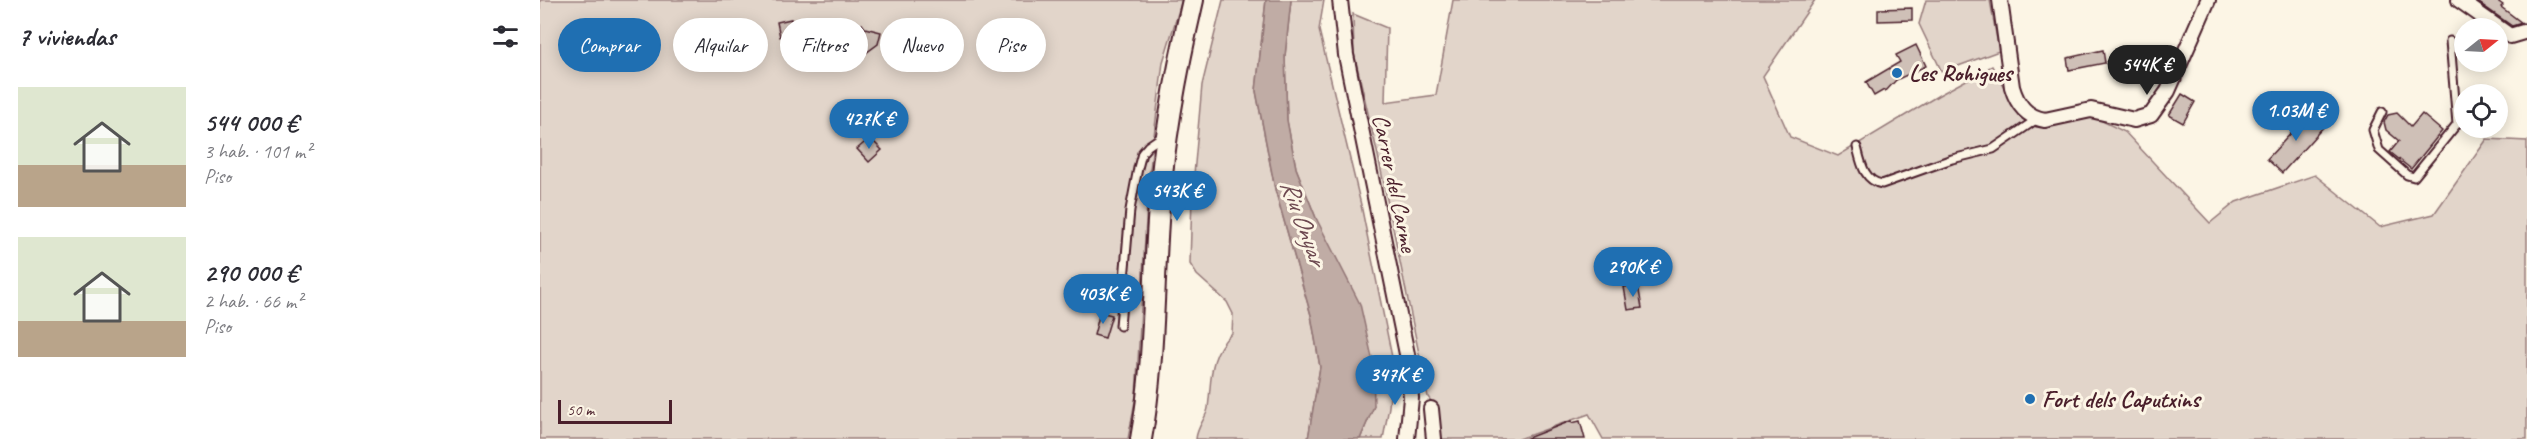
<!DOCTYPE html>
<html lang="es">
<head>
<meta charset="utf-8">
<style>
	body { margin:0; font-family:Caveat,sans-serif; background:#f2f2f3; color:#2b2b33; height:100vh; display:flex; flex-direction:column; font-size:22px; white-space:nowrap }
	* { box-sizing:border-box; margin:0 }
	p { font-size:20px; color:#7c7c81 }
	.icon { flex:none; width:33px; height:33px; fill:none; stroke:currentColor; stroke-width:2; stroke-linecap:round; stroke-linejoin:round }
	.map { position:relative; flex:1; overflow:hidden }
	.sheet { display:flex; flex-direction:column; background:#fff; width:540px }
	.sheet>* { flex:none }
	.guide { position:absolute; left:18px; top:18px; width:570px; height:54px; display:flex; gap:12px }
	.needle { width:39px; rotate:72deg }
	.controls { position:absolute; left:1914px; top:18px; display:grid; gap:12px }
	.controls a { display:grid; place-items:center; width:54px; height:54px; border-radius:50%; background:#fff; box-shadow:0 3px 15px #0003; font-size:30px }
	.scale { position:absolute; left:18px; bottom:15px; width:114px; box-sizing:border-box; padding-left:6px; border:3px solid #4a1f2b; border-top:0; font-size:16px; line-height:21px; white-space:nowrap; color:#4a1f2b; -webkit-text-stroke:4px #fcf5e5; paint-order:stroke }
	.price { position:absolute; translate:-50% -51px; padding:0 14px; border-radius:21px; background:#1f6fb2; color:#fff; font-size:20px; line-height:39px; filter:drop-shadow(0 2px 3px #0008) }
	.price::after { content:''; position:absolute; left:50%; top:36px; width:18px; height:14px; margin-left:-9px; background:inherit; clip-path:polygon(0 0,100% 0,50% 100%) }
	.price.current { background:#222; color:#fff }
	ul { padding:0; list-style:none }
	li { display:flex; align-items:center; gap:18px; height:150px; padding:0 18px }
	li span { display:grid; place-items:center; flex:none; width:168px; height:120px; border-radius:0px; color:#555 }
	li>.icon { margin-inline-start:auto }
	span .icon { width:72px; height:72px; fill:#fffc; stroke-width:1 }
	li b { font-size:26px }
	h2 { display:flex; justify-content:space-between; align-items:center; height:72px; padding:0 18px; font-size:26px }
	.pill { padding:0 21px; border-radius:27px; background:#fff; box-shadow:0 3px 15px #0003; font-size:21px; line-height:54px }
	.pill.current { background:#1f6fb2; color:#fff }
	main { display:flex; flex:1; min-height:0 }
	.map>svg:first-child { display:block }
	.green { fill:#e2d5ca; stroke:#967a7a; stroke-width:1.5 }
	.water { fill:#c0aca5; stroke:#917474; stroke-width:1.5 }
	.building { fill:#cfc0b7; stroke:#4a1f2b; stroke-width:1.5 }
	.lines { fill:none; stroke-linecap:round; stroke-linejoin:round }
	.lane-casing { stroke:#4a1f2b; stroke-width:11 }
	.street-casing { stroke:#4a1f2b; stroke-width:18 }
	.secondary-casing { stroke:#4a1f2b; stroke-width:24 }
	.lane { stroke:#fcf5e5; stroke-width:7 }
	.street { stroke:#fcf5e5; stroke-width:14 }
	.secondary { stroke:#fcf5e5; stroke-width:20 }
	.poi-dot { fill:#1f6fb2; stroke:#fcf5e5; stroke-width:2 }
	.labels { text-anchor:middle; stroke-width:6; stroke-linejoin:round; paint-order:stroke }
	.poi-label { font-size:24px; font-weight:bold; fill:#4a1f2b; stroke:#fcf5e5; text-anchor:start }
	.street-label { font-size:24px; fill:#4a1f2b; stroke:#fcf5e5 }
	.water-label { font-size:26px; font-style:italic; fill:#6d4950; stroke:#fcf5e5 }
</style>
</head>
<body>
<main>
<section class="sheet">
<h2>7 viviendas<svg class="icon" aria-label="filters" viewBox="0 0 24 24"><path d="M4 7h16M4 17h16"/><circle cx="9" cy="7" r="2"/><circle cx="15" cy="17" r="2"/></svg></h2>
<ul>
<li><span style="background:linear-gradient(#dfe7d0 65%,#b9a48a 0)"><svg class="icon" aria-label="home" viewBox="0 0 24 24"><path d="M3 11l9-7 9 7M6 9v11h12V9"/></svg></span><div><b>544 000 €</b><p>3 hab. · 101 m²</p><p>Piso</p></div></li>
<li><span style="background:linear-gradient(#dfe7d0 70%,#b9a48a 0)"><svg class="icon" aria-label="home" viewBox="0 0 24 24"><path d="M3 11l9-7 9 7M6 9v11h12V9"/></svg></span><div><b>290 000 €</b><p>2 hab. · 66 m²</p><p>Piso</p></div></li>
</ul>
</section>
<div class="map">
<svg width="1987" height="439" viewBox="0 0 1987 439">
	<rect width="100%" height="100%" fill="#fcf5e5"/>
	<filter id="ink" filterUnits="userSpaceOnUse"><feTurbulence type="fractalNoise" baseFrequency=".0167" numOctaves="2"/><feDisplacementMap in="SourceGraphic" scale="12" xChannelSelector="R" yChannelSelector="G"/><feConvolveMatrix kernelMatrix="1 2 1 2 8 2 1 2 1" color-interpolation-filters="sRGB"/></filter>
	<g filter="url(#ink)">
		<!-- green -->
		<path class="green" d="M0,0H642L623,62L608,185L596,396L588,439H0Z
			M683,0H726L716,91L735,189L771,315L780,367L768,439H656C657,426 667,417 668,408C672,378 668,356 692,333L693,314L687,302L657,275L650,264L652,197L662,85Z
			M751,0H784L779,30L821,205L853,362L849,407L843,439H820L834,406L776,218L756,168L747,121L745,56Z
			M913,0H1275L1223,76L1250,137L1298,156L1399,95L1452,66L1480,116L1496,127L1554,117L1585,132L1670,223L1696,202L1775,175L1840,227L1894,214L1947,139L1987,141V439H1063L1049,414L979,439H898L894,405L888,397L838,156L814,53L813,14L847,28L845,102L896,95Z
			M1386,0H1450L1459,51L1402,72L1379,24Z"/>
		<!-- water -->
		<path class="water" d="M726,0H751L745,56L747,120L756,168L776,218L820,304L833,362L834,406L820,439H768L780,367L771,315L735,189L716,91Z"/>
		<!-- building -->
		<path class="building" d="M1935,0H1956L1963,5L1961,7L1982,23L1972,26Z
			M1372,8V20L1338,21V9Z
			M251,19L255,35L240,37L237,22Z
			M270,21L276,51L258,54L254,24Z
			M322,24L325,28L341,32L338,44L315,61L290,67L282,41L296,38Z
			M1376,45L1386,66L1356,80L1345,92L1344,90L1334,96L1326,82L1360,62L1356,55Z
			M1563,50L1565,63L1529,70L1527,58Z
			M1642,94L1655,102L1643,123L1629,115Z
			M1772,111L1786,124L1742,173L1727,159Z
			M1857,113L1871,127L1882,114L1902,131L1871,169L1850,152L1859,141L1846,130L1844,122L1848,115Z
			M330,138L342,150L329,162L317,149Z
			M1098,285L1102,308L1088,310L1084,287Z
			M560,312L572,315L565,338L554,335Z
			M1031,421L1032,423L1040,421L1045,439H985Z"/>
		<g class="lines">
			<defs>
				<path id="lane" d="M1842,112L1833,130L1839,150L1867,175L1874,177L1917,124L1910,41
					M1317,147C1321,163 1324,181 1342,184L1412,159L1453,149L1497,119
					M580,326L590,210L598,168L602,153L608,146L624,135"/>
				<path id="street" d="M800,0L806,55L868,359L871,398L867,439
					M1460,0L1472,87C1477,104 1486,117 1505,120L1551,110L1594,120L1611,115L1628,91L1668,0
					M1919,0L1970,36L1987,31
					M891,409L894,439"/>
				<path id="secondary" d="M601,439C615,363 613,284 619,207C624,137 637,69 653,0"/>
			</defs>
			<!-- lane casing -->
			<use href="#lane" class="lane-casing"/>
			<!-- street casing -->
			<use href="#street" class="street-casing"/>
			<!-- secondary casing -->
			<use href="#secondary" class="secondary-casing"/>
			<!-- lane -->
			<use href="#lane" class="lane"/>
			<!-- street -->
			<use href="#street" class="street"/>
			<!-- secondary -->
			<use href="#secondary" class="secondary"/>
		</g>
	</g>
	<!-- markers -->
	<g class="poi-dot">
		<circle cx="1357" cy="73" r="6"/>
		<circle cx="1490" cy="399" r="6"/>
	</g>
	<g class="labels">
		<!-- poi labels -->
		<g class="poi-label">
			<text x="1369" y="81">Les Rohigues</text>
			<text x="1502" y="407">Fort dels Caputxins</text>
		</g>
		<!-- street labels -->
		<g class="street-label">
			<text transform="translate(855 183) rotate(78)" y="8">Carrer del Carme</text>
		</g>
		<!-- water labels -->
		<g class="water-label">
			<text transform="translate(764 222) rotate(70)" y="9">Riu Onyar</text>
		</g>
	</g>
</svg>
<div class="controls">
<a><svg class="needle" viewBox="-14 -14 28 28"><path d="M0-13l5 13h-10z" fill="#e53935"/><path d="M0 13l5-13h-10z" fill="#7c7c81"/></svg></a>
<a><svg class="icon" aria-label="locate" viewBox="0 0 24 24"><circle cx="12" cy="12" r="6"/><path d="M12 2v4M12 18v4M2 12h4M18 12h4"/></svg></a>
</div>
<div class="scale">50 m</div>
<b class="price current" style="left:1607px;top:96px">544K €</b>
<b class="price" style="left:1756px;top:142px">1.03M €</b>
<b class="price" style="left:329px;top:150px">427K €</b>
<b class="price" style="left:637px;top:222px">543K €</b>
<b class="price" style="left:1093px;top:298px">290K €</b>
<b class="price" style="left:563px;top:325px">403K €</b>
<b class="price" style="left:855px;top:406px">347K €</b>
<div class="guide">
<a class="pill current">Comprar</a>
<a class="pill">Alquilar</a>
<a class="pill">Filtros</a>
<a class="pill">Nuevo</a>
<a class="pill">Piso</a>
</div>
</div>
</main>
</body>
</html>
